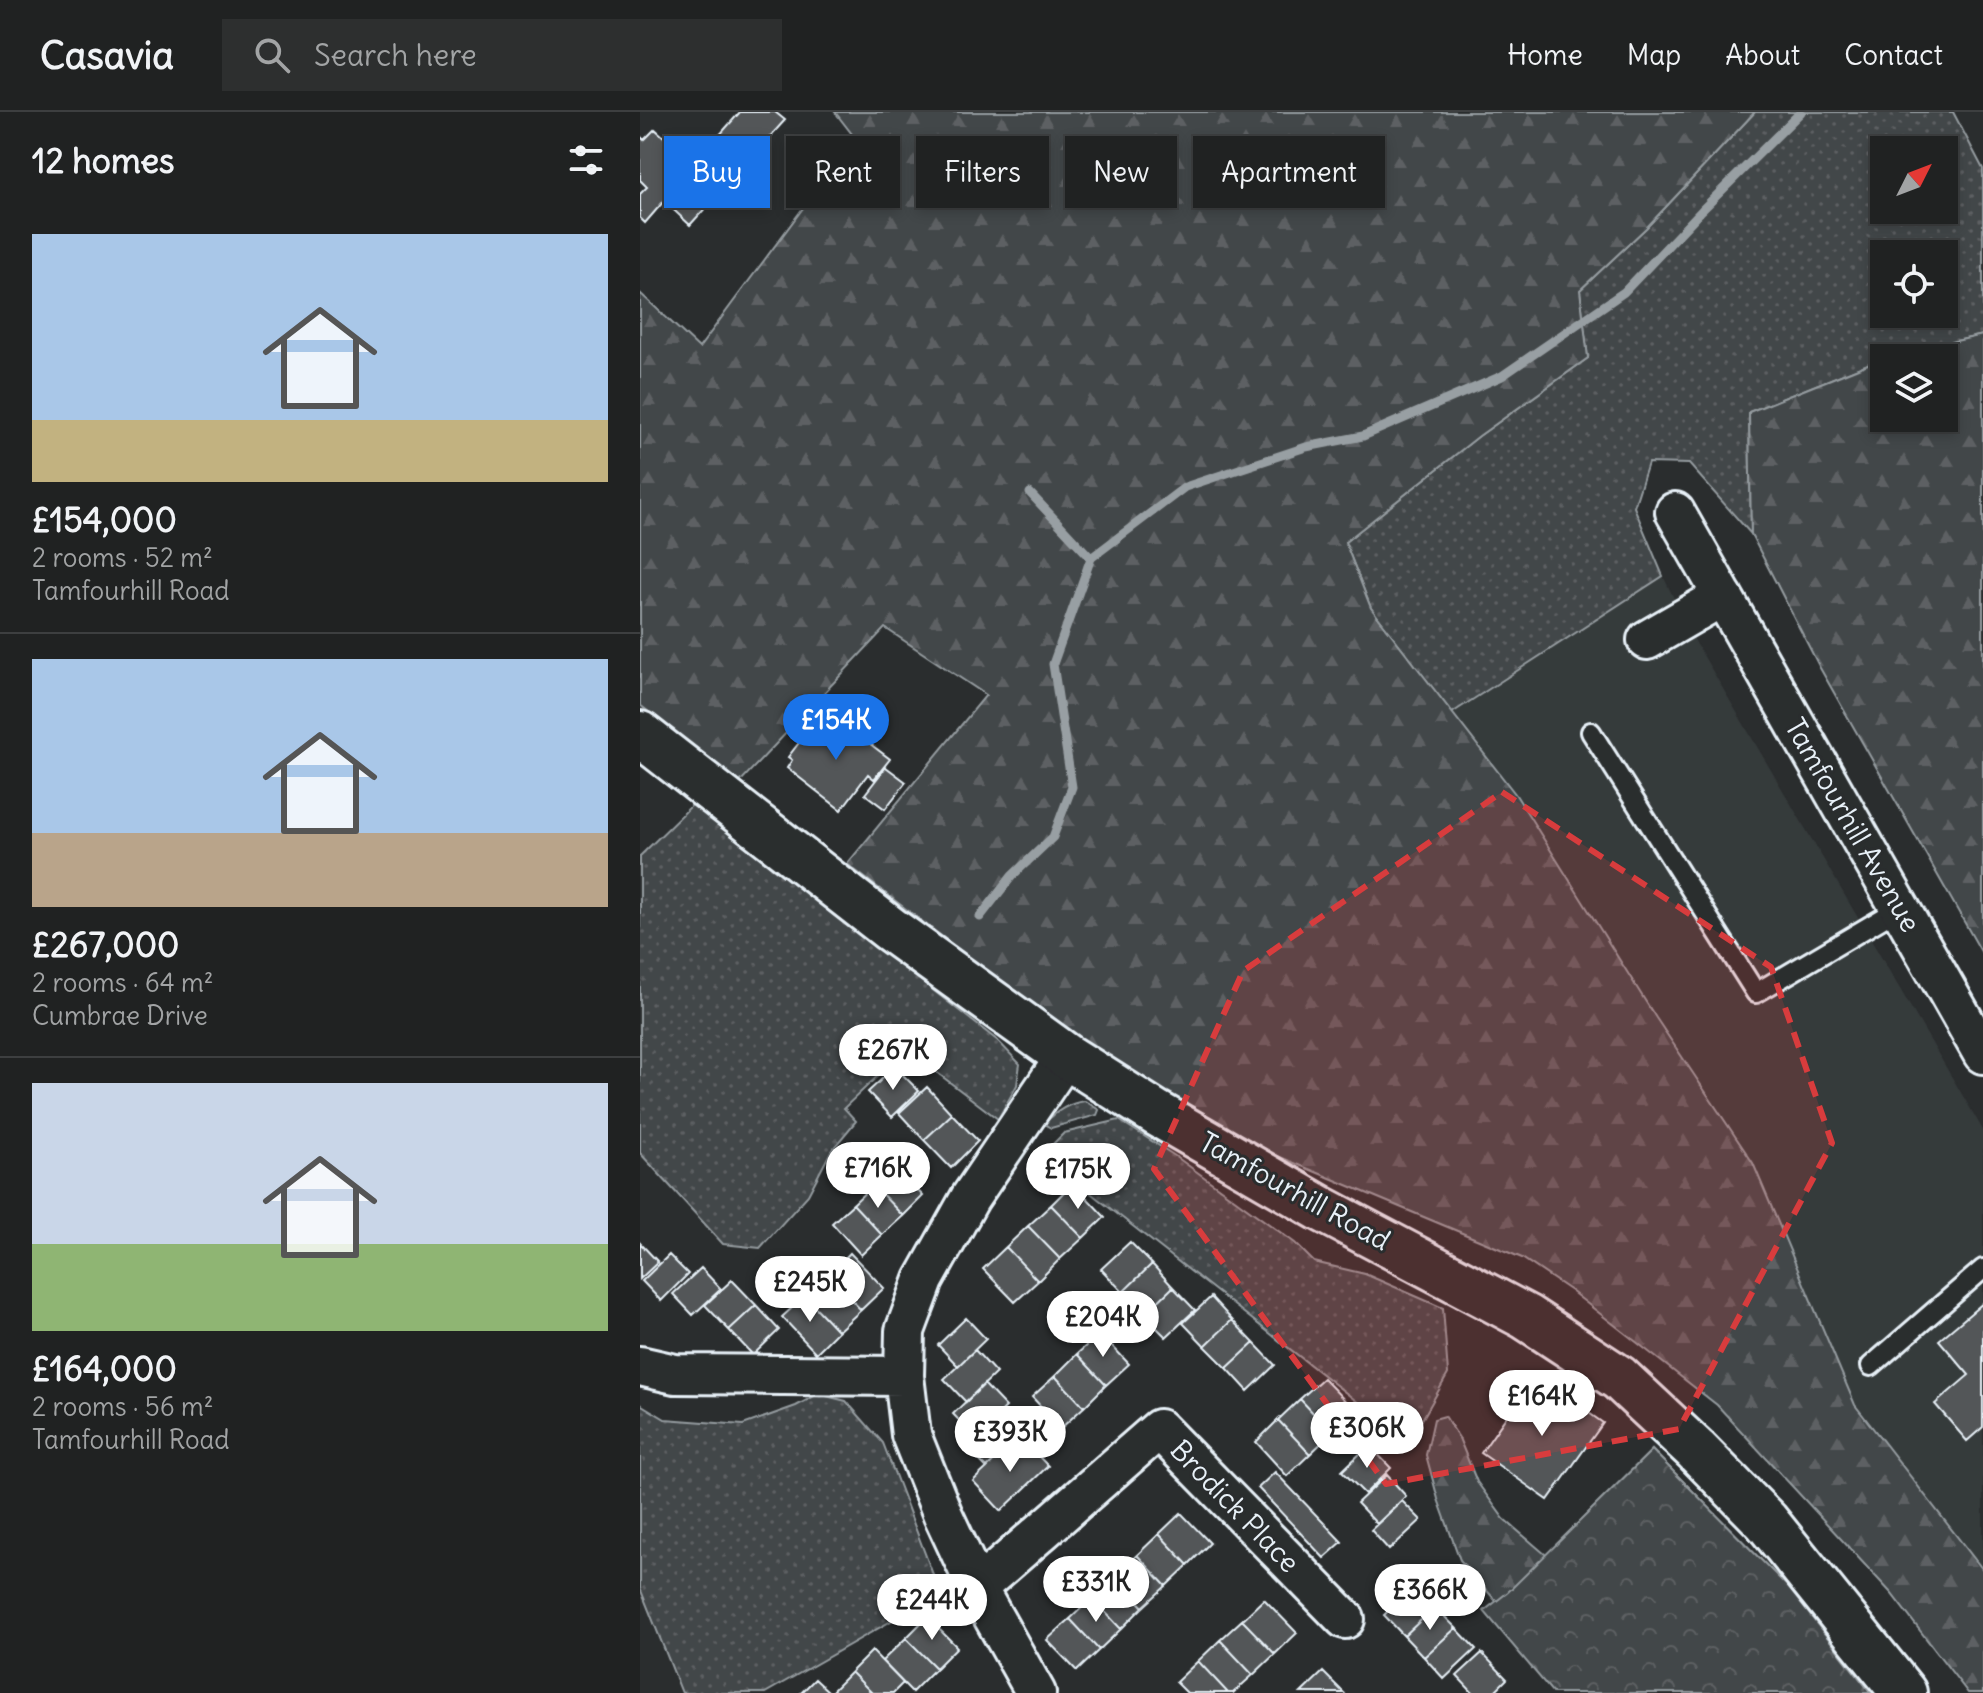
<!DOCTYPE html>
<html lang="en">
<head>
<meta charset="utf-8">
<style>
	body { margin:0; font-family:Delius,sans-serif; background:#2d2f2f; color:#f1f3f6; height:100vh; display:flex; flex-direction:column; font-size:30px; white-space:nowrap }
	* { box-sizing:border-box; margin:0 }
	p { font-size:26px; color:#a2a4a5 }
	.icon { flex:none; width:44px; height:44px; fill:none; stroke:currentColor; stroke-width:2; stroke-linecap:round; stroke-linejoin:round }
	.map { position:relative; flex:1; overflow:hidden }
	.details { display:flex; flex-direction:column; background:#202222; width:640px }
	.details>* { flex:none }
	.banner { position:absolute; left:24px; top:24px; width:760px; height:72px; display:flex; gap:16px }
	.needle { width:52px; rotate:48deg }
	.buttons { position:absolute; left:1230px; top:24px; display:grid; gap:16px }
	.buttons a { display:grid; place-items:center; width:88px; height:88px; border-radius:0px; background:#202222; box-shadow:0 4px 12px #0003,0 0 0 2px #3d3f40; font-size:40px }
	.price { position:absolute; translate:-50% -68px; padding:0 18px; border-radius:28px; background:#fff; color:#222; font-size:26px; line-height:52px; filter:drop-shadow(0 2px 4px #0008) }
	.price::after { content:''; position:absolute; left:50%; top:48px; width:24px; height:18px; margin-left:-12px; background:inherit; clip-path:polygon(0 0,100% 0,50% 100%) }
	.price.current { background:#1a73e8; color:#fff }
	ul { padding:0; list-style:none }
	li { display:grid; align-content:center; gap:16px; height:424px; padding:0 32px }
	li+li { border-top:2px solid #3d3f40 }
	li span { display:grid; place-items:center; height:248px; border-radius:0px; color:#555 }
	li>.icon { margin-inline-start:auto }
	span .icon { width:144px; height:144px; fill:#fffc; stroke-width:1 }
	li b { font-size:34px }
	h2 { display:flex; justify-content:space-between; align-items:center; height:96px; padding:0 32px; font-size:34px }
	.chip { padding:0 28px; border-radius:0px; background:#202222; box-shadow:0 4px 12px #0003,0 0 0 2px #3d3f40; font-size:28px; line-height:72px }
	.chip.current { background:#1a73e8; color:#fff }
	header { display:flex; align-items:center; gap:48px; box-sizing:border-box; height:112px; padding:0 40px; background:#202222; border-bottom:2px solid #3d3f40 }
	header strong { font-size:38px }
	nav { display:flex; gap:44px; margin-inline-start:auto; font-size:28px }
	.search { width:560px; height:72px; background:#2d2f2f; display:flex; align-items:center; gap:20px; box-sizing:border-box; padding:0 28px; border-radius:0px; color:#a2a4a5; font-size:30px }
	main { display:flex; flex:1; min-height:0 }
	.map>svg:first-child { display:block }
	.built { fill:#363a3b }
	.grass { fill:url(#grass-dots); stroke:#959ca0; stroke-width:2; fill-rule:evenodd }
	.forest { fill:url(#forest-firs); stroke:#959ca0; stroke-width:2; fill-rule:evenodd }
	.park { fill:url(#park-crowns); stroke:#959ca0; stroke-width:2 }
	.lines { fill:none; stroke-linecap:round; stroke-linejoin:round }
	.stream { stroke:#989fa3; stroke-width:9 }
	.building { fill:#535759; stroke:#e8f1f8; stroke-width:2 }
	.lane-casing { stroke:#e8f1f8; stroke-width:24 }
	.street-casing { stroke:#e8f1f8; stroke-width:44 }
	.secondary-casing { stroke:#e8f1f8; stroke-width:50 }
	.lane { stroke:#2a2d2e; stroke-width:18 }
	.street { stroke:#2a2d2e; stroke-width:38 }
	.secondary { stroke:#2a2d2e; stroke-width:44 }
	.marked { fill:#d83c3d; fill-opacity:0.2; stroke:#d83c3d; stroke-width:6; stroke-dasharray:16 10; stroke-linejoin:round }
	.labels { text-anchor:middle; stroke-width:6; stroke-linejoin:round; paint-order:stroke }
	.street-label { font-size:28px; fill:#e8f1f8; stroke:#2a2d2e }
</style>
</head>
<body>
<header>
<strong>Casavia</strong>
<div class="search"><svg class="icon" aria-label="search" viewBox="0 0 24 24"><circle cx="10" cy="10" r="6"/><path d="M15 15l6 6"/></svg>Search here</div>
<nav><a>Home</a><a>Map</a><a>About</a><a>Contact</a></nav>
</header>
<main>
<section class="details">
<h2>12 homes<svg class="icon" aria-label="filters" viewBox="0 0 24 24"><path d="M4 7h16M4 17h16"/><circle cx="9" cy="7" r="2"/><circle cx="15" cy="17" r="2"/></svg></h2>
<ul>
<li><span style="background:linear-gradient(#a9c7e8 75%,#c2b280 0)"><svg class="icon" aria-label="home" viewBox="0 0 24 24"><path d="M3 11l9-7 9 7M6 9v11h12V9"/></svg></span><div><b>£154,000</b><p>2 rooms · 52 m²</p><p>Tamfourhill Road</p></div></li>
<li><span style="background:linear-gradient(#a9c7e8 70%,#b9a48a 0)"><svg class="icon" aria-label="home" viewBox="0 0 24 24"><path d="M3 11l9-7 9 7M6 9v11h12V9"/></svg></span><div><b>£267,000</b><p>2 rooms · 64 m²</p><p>Cumbrae Drive</p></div></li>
<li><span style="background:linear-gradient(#c9d6e8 65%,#8fb573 0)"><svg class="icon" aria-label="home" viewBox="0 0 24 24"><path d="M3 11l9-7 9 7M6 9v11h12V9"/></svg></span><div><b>£164,000</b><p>2 rooms · 56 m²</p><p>Tamfourhill Road</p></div></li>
</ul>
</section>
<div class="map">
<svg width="1343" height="1581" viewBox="0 0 1343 1581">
	<defs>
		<pattern id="grass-dots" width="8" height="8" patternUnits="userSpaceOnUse" patternTransform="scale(2)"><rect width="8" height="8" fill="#424648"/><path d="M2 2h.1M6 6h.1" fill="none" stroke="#5d6163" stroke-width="1.8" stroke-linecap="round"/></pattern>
		<pattern id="forest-firs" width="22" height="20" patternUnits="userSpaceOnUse" patternTransform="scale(2)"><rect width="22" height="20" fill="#424648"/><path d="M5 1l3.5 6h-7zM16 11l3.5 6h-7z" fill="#5d6163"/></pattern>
		<pattern id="park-crowns" width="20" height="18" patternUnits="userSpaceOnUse" patternTransform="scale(2)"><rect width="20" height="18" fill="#424648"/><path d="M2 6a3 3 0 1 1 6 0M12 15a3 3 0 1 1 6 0" fill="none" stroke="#5d6163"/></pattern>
	</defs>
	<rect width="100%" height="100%" fill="#2a2d2e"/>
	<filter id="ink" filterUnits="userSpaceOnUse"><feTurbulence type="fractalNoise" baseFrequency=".0125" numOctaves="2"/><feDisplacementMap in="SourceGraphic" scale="16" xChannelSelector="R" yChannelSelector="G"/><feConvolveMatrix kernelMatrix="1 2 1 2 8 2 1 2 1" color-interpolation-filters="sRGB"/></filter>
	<g filter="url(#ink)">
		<!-- built -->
		<path class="built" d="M1023,464L1056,531L1343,1018V1458L1215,1293L1113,1051L1016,906L876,683L812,601Z"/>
		<!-- grass -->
		<path class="grass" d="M1115,0H1313L1343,57V223L1248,244L1109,300L1111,422L1049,352L1008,351L994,395L1023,464L812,601L731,496L705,430L839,324L948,246L940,178L1007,115ZM1244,38H1304V98H1244ZM1244,142H1304V202H1244Z
			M54,691L358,929L380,952L377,973L358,1007L266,937L204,996L216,1009L191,1039L168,1083L120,1136L83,1132L0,1041V744Z
			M445,989L459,998L457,1003L411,1016L404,1012C416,999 428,991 445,989Z
			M479,1008L535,1044L655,1131L674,1150L725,1162L803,1196L808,1262L779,1313H747L402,1043L424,1021Z
			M178,1282L206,1289L243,1331L300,1481L125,1581H42L0,1476V1292L25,1307L103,1313L156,1294Z"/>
		<!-- forest -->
		<path class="forest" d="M195,0H1115L1007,115L940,178L948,246L839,324L705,430L731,496L876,683L1016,906L1113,1051L1215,1293L1343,1458V1581H1328L1251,1481L1077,1293L931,1179L882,1146L628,1040L474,950L342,855L207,752L346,583L245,516L100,670L0,593V181L59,236L215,26Z
			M1343,223V843L1180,556L1111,422L1109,300L1248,244ZM1244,246H1304V306H1244Z
			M805,1304L819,1326L837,1370L864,1407L906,1443L1012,1338L1147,1474L1231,1581L856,1489L820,1448L798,1387L786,1343L794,1307Z"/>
		<!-- park -->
		<path class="park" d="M1012,1338L1147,1474L1231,1581H913L844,1499L868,1480Z"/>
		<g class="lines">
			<!-- stream -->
			<path class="stream" d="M390,381L451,446
				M340,805L372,764L413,725L432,675L413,552L451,446L545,375L666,335L723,324L862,264L984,180L1062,98L1161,0"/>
		</g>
		<!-- building -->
		<path class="building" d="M100,0H135L145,8L50,113L24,89L5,111L0,106V82L7,75L0,68V24L4,28L15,17L54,52Z
			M197,607L250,647L234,667L228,662L201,698L147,656L152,648L148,645L172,614L184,624Z
			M246,655L266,670L245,697L225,682Z
			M255,955L279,979L252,1005L228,980Z
			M287,975L312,1002L284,1028L259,1001Z
			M312,1002L338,1029L311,1056L284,1028Z
			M254,1053L283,1084L263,1104L233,1073Z
			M433,1071L465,1105L443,1126L411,1093Z
			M233,1073L263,1104L242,1123L213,1092Z
			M213,1092L242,1123L221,1143L192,1111Z
			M411,1093L443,1126L420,1147L388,1114Z
			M388,1114L420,1147L398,1169L366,1135Z
			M490,1130L512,1152L483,1180L461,1157Z
			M0,1131L18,1150L0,1167Z
			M366,1135L398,1169L375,1190L343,1157Z
			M210,1141L244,1176L221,1198L188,1163Z
			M29,1143L48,1162L21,1189L2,1169Z
			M512,1152L533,1175L504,1203L483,1180Z
			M61,1156L81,1177L53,1203L33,1182Z
			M188,1163L221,1198L198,1219L165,1184Z
			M92,1168L116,1193L89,1218L65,1193Z
			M533,1175L555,1198L526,1225L504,1203Z
			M165,1184L198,1219L176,1241L142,1205Z
			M571,1185L592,1208L565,1234L543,1211Z
			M1343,1191V1315L1327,1329L1295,1292L1329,1263L1299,1228Z
			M116,1193L139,1218L113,1243L89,1218Z
			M326,1206L346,1227L318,1254L298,1233Z
			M592,1208L614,1231L587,1256L565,1234Z
			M460,1221L489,1252L466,1273L437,1242Z
			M614,1231L635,1253L608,1279L587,1256Z
			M335,1238L356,1261L326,1290L304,1267Z
			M437,1242L466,1273L444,1295L415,1264Z
			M895,1263L963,1311L908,1388L841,1341Z
			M415,1264L444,1295L421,1316L392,1285Z
			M683,1266L715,1299L692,1321L660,1287Z
			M344,1272L366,1295L335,1325L313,1302Z
			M660,1287L692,1321L670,1342L638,1308Z
			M355,1305L376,1328L347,1356L325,1334Z
			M638,1308L670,1342L647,1364L616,1330Z
			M380,1325L408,1354L361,1399L333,1369Z
			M729,1333L751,1356L725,1382L702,1359Z
			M635,1360L702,1430L684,1446L618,1376Z
			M747,1363L766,1384L737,1412L717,1391Z
			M762,1389L781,1408L749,1438L731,1418Z
			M541,1401L570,1431L548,1453L519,1422Z
			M519,1422L548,1453L526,1474L497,1443Z
			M497,1443L526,1474L503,1495L474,1464Z
			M474,1464L503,1495L481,1517L452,1486Z
			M775,1473L795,1495L764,1524L744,1503Z
			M452,1486L481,1517L459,1538L430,1507Z
			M624,1487L657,1521L635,1542L602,1508Z
			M795,1495L816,1516L784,1545L764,1524Z
			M287,1505L317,1535L296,1556L266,1526Z
			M430,1507L459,1538L437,1559L407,1528Z
			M602,1508L635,1542L613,1563L580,1528Z
			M816,1516L836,1537L804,1567L784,1545Z
			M266,1526L296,1556L272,1580L242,1549Z
			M580,1528L613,1563L593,1581H588L558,1549Z
			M232,1539L263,1571L253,1581H232L211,1560Z
			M842,1541L867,1567L853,1581H833L817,1564Z
			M558,1549L588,1581H547L536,1570Z
			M211,1560L232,1581H190Z
			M683,1560L704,1581H661Z
			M175,1567L190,1581H161Z"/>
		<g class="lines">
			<defs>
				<path id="lane" d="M951,620L1116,881L1260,796
					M1231,1254L1343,1157"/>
				<path id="street" d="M1035,400L1343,942
					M1007,528L1083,484
					M0,1254L35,1262L264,1264
					M337,1476L519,1317L705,1507
					M396,1581L337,1476L303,1403L271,1323L264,1264L265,1219L284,1168L330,1086L426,944"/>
				<path id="secondary" d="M0,622L250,817L426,944L516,1001L680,1096L886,1205L979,1266L1056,1338L1126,1409L1264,1581"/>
			</defs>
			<!-- lane casing -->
			<use href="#lane" class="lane-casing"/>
			<!-- street casing -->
			<use href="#street" class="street-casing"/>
			<!-- secondary casing -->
			<use href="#secondary" class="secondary-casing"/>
			<!-- lane -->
			<use href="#lane" class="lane"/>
			<!-- street -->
			<use href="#street" class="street"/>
			<!-- secondary -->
			<use href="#secondary" class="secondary"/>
		</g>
	</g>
	<!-- marked area -->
	<path class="marked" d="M862,680L1131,855L1192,1031L1039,1317L746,1372L514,1057L603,859Z"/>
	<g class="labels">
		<!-- street labels -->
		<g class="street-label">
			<text transform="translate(1213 713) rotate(60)" y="10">Tamfourhill Avenue</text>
			<text transform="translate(655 1079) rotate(29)" y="10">Tamfourhill Road</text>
			<text transform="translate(595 1394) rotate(46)" y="10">Brodick Place</text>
		</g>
	</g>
</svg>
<div class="buttons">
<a><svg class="needle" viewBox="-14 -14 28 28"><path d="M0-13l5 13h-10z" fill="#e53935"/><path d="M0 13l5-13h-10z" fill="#a2a4a5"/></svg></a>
<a><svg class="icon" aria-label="locate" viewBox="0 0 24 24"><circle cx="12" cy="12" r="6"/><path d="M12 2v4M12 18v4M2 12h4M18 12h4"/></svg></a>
<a><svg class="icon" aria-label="layers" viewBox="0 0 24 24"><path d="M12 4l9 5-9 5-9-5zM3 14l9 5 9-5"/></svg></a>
</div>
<b class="price current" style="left:196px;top:650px">£154K</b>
<b class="price" style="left:253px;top:980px">£267K</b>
<b class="price" style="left:238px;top:1098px">£716K</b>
<b class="price" style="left:438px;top:1099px">£175K</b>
<b class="price" style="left:170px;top:1212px">£245K</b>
<b class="price" style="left:463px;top:1247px">£204K</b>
<b class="price" style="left:902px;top:1326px">£164K</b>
<b class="price" style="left:727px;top:1358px">£306K</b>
<b class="price" style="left:370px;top:1362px">£393K</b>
<b class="price" style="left:456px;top:1512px">£331K</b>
<b class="price" style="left:790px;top:1520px">£366K</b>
<b class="price" style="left:292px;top:1530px">£244K</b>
<div class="banner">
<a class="chip current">Buy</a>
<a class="chip">Rent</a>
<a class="chip">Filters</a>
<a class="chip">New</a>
<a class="chip">Apartment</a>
</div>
</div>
</main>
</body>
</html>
